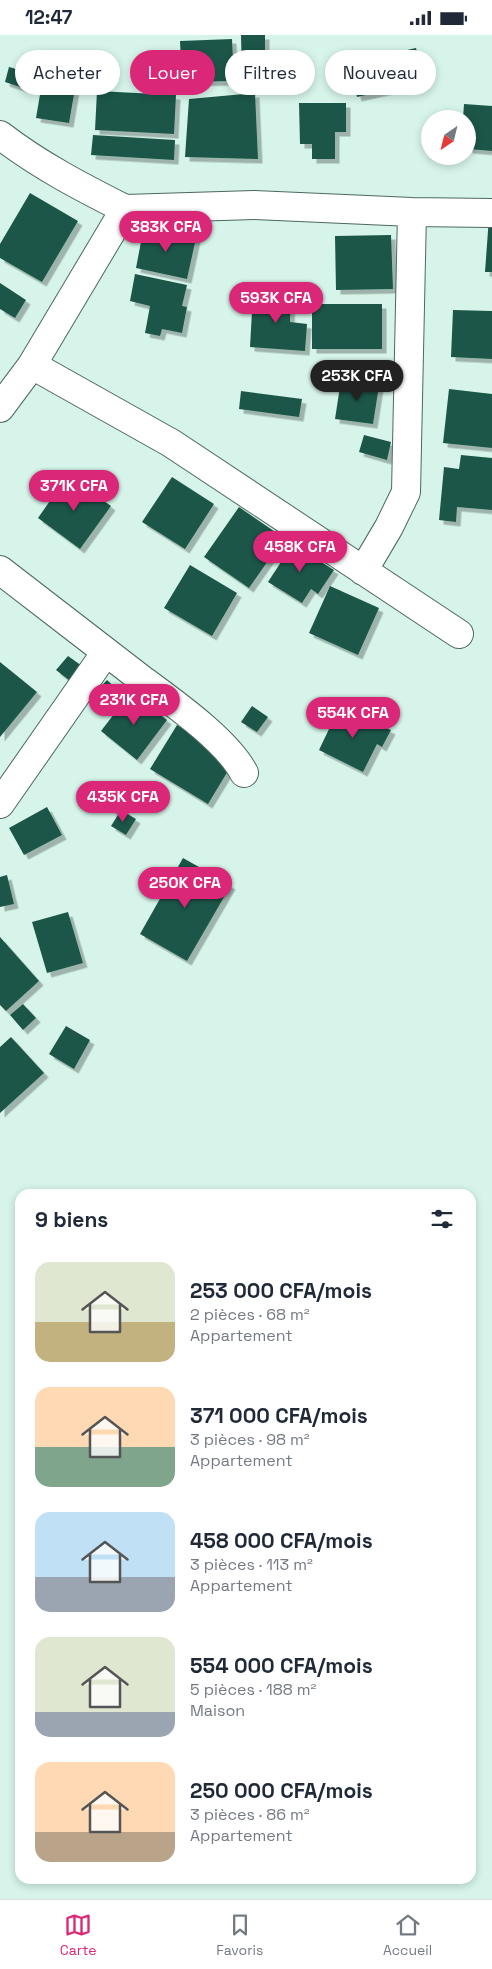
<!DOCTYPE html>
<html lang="fr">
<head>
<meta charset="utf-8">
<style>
	body { margin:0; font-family:"Space Grotesk",sans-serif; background:#f6f6f7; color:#1f2937; height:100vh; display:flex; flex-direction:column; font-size:19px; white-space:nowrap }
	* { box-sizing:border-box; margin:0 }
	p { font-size:16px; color:#747a83 }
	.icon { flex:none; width:28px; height:28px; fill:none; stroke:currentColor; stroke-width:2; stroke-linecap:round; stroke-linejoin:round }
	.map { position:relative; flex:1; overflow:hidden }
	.side { position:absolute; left:15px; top:1154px; width:461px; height:695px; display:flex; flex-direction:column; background:#fff; border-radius:15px; box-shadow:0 2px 8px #0003 }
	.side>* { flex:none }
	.hud { position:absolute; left:15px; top:15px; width:462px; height:45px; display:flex; gap:10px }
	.needle { width:32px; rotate:215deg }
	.controls { position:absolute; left:421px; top:75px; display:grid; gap:10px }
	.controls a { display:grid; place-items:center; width:55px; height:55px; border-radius:50%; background:#fff; box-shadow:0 2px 8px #0003; font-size:25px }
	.price { position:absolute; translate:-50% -42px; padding:0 11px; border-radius:18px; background:#db2777; color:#fff; font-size:16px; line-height:32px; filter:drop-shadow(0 1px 2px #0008) }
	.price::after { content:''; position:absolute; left:50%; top:30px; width:15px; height:11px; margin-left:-8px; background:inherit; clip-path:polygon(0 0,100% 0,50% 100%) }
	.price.active { background:#222; color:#fff }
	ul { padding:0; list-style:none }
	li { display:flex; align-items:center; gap:15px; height:125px; padding:0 20px }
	li span { display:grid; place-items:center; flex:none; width:140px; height:100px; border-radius:15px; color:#555 }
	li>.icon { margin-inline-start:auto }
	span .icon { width:60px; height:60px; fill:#fffc; stroke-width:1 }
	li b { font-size:21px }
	h2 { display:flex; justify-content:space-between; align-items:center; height:60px; padding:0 20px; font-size:21px }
	.tag { padding:0 18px; border-radius:22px; background:#fff; box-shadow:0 2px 8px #0003; font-size:18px; line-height:45px }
	.tag.active { background:#db2777; color:#fff }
	.status { display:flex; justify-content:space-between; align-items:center; height:35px; padding:0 25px; background:#fff; direction:ltr }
	.status svg { height:14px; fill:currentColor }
	.dock { display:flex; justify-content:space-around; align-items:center; height:70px; border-top:1px solid #e0e1e3; background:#fff; font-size:14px; color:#747a83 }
	.dock a { display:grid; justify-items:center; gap:2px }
	.dock .active { color:#db2777 }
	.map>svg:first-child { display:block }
	.building { fill:#1e5748; filter:url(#shadow) }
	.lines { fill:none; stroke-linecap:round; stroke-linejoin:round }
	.minor-casing { stroke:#4d685f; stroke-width:30 }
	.minor { stroke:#fff; stroke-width:28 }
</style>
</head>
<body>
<div class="status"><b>12:47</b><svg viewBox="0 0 49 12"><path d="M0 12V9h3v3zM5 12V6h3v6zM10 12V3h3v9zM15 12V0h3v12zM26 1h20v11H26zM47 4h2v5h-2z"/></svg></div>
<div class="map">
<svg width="492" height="1864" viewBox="0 0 492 1864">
	<defs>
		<filter id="shadow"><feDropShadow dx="4.5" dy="4.5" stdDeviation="0" flood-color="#0004"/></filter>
	</defs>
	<rect width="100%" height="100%" fill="#d6f4e9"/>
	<!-- building -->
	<path class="building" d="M241,0H265V44L242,43Z
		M232,4L234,46L182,47L180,6Z
		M416,13L425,47L357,62L349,28Z
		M9,32L27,37L23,53L5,47Z
		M44,36L77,42L69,88L36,83Z
		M97,56L176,60L174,99L95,95Z
		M255,58L258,124L185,122L189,64Z
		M299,68H346V97H335V124H312V109H300Z
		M464,69L492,71V116L468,114V84H463Z
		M93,100L175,105L174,125L91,120Z
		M30,158L78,186L42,247L0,223V209Z
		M489,182L492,183V237H485Z
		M144,191L196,203L187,244L136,233Z
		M391,200L393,254L336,255L335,201Z
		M135,239L187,250L182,271L187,272L182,298L162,294L160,301L145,298L150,271L130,266Z
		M0,248L26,265L15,283L0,274Z
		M253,258L291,261L290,287L307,289L305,316L250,312Z
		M312,269H382V314H312Z
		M453,275L492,276V324L451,322Z
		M341,345L379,351L373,389L335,384Z
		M449,354L492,359V413L443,408Z
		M241,356L302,364L299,382L239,374Z
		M364,400L391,407L387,425L359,417Z
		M461,420L492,423V475L457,472L456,487L439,485L444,432L459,434Z
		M68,440L111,471L80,514L38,483Z
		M172,442L214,469L185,514L142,487Z
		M239,472L284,503L249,553L204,522Z
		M289,507L334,535L318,559L311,554L302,568L268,547L281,527L277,525Z
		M190,530L237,558L212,601L164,573Z
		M330,551L379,573L358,620L309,598Z
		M68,621L82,631L70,646L56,635Z
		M0,627L37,657L0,702Z
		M107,645L123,660L107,676L91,662Z
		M131,657L167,685L137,725L101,696Z
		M252,671L268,682L257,697L241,687Z
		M340,671L391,695L382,712L377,709L363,737L319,715Z
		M177,690L234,726L208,769L150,734Z
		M47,772L62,800L24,820L9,793Z
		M121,775L136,784L126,800L111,791Z
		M183,823L231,850L187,926L140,899Z
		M7,840L14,869L0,872V842Z
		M68,877L83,928L47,938L32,887Z
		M0,902L39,946L6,976L0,970Z
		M23,969L36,983L23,995L10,980Z
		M66,991L90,1005L74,1034L49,1019Z
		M11,1002L44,1038L0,1078V1012Z"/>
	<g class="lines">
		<defs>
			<path id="minor" d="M0,100C39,130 81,152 125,174
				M32,330L171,408L459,599
				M0,373L32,330L125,174L254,170L412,177L492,178
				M0,535C47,571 93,607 140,643C171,666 227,705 244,738
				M363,536L389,492L406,457L412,177
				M0,769L106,617"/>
		</defs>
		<!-- minor casing -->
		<use href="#minor" class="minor-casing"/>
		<!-- minor -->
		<use href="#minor" class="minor"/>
	</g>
</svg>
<div class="controls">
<a><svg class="needle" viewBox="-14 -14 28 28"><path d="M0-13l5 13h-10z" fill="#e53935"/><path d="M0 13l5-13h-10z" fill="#747a83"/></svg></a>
</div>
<b class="price" style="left:166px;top:218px">383K CFA</b>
<b class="price" style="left:276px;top:289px">593K CFA</b>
<b class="price active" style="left:357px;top:367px">253K CFA</b>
<b class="price" style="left:74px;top:477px">371K CFA</b>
<b class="price" style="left:300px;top:538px">458K CFA</b>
<b class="price" style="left:134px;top:691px">231K CFA</b>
<b class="price" style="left:353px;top:704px">554K CFA</b>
<b class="price" style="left:123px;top:788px">435K CFA</b>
<b class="price" style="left:185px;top:874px">250K CFA</b>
<div class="hud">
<a class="tag">Acheter</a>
<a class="tag active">Louer</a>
<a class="tag">Filtres</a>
<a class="tag">Nouveau</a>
</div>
<section class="side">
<h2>9 biens<svg class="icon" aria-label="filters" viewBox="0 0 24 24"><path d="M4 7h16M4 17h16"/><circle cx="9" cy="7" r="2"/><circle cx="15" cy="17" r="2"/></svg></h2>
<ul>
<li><span style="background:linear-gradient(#dfe7d0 60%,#c2b280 0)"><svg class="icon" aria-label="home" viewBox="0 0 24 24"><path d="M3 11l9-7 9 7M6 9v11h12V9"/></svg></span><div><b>253 000 CFA/mois</b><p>2 pièces · 68 m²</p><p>Appartement</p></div></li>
<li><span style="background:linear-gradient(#ffd9b3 60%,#7fa58c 0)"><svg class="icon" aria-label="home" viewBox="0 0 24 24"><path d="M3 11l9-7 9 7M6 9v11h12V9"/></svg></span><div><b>371 000 CFA/mois</b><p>3 pièces · 98 m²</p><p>Appartement</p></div></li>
<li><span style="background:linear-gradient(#bfe0f5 65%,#9aa5b1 0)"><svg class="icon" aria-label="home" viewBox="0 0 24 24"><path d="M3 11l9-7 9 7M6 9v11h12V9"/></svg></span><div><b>458 000 CFA/mois</b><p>3 pièces · 113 m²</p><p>Appartement</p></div></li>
<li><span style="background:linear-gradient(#dfe7d0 75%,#9aa5b1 0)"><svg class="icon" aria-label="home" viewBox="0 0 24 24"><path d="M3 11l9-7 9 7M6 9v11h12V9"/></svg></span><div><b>554 000 CFA/mois</b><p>5 pièces · 188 m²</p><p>Maison</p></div></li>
<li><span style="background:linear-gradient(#ffd9b3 70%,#b9a48a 0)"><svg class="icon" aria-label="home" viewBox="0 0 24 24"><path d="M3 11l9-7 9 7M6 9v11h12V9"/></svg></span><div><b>250 000 CFA/mois</b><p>3 pièces · 86 m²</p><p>Appartement</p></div></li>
</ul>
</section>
</div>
<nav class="dock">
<a class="active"><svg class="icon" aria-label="map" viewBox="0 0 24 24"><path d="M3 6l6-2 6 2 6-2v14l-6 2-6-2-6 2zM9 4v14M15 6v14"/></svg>Carte</a>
<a><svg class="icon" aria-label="saved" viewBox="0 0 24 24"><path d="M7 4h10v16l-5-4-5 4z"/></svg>Favoris</a>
<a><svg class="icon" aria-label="home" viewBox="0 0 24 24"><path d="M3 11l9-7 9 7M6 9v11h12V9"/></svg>Accueil</a>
</nav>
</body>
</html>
